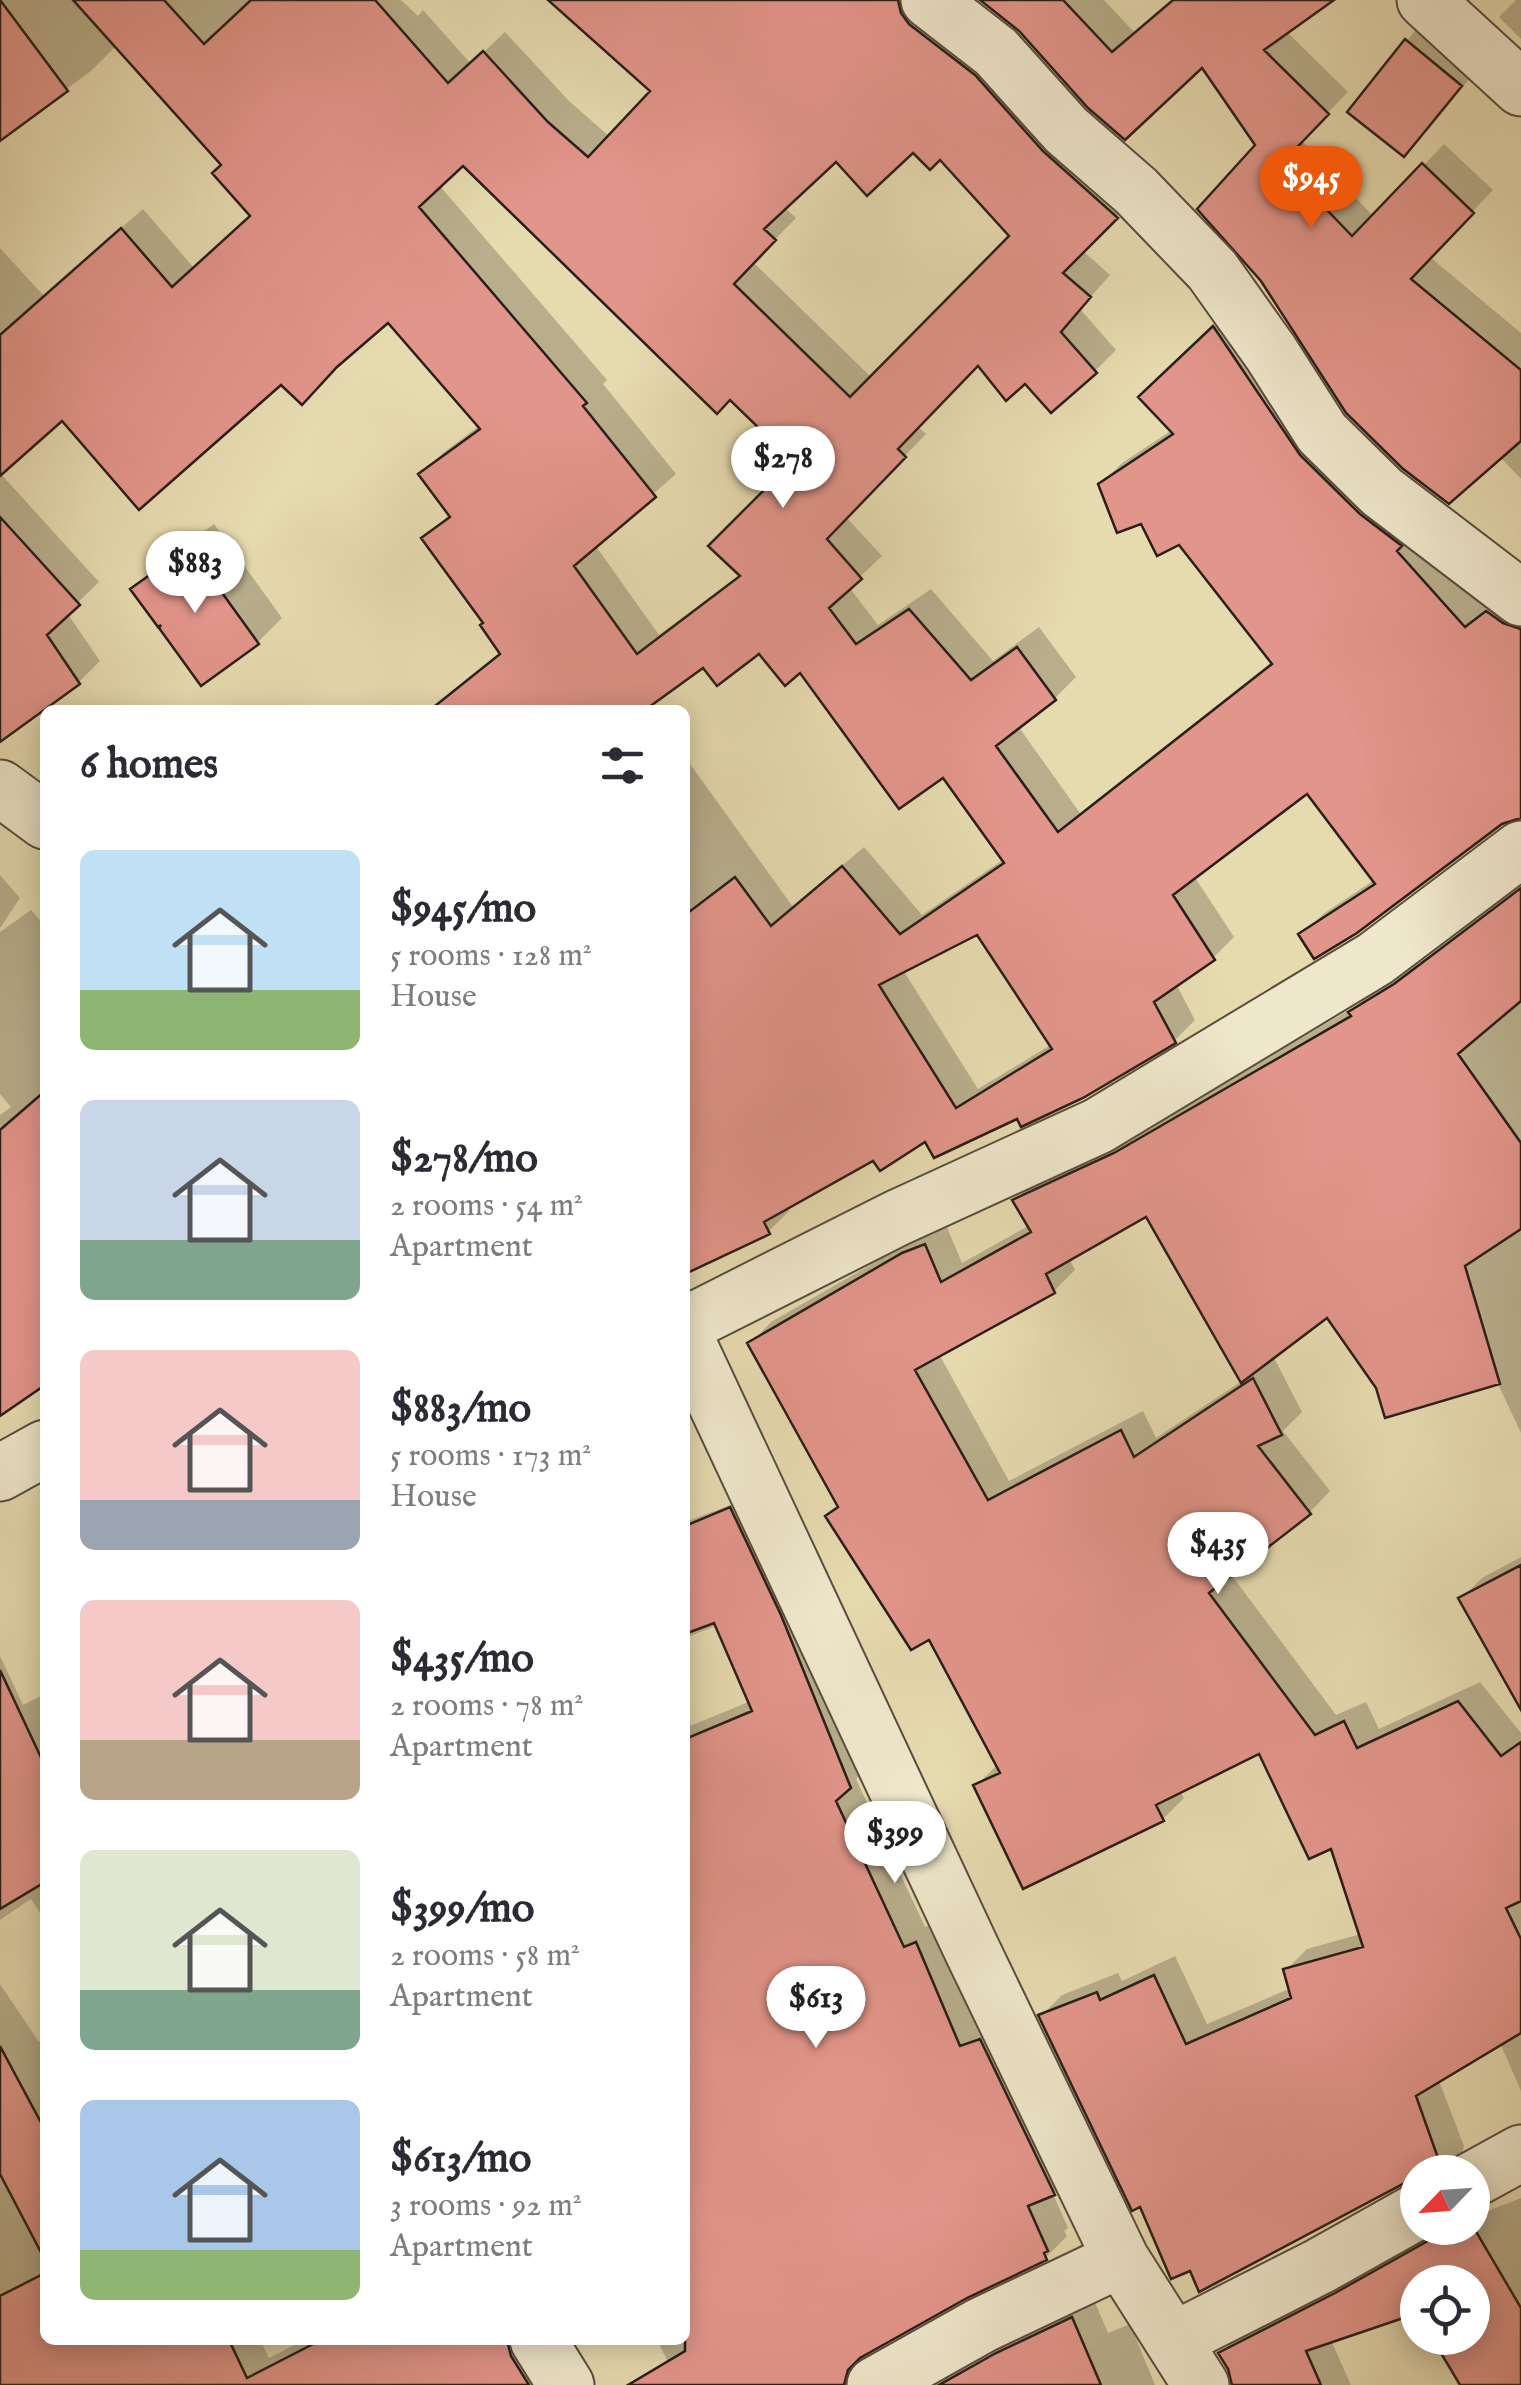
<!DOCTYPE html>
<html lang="en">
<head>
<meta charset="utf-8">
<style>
	body { margin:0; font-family:"IM FELL English",serif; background:#f2f2f3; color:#2b2b33; height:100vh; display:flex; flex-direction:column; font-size:38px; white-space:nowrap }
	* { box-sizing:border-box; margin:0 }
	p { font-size:32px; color:#7c7c81 }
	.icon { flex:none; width:55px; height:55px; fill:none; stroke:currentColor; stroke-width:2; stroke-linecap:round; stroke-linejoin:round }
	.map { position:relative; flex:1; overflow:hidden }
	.sheet { position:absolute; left:40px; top:705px; width:650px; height:1640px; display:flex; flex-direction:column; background:#fff; border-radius:15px; box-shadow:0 5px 25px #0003 }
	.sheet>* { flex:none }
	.needle { width:65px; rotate:245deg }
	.tools { position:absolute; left:1400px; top:2155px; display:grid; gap:20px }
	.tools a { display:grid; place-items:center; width:90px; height:90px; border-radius:50%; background:#fff; box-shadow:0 5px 25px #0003; font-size:50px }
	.price { position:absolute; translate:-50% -85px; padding:0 22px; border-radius:35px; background:#fff; color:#222; font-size:32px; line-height:65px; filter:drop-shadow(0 2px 5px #0008) }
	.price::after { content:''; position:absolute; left:50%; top:60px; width:30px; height:22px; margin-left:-15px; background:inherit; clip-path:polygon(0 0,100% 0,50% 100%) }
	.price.on { background:#ea580c; color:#fff }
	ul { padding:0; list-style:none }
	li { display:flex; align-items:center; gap:30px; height:250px; padding:0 40px }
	li span { display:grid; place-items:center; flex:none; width:280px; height:200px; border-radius:15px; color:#555 }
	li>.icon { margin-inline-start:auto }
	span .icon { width:120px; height:120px; fill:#fffc; stroke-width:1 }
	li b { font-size:42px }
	h2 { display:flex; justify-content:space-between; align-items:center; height:120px; padding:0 40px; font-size:42px }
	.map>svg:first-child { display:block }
	.shadow { fill:#0003; fill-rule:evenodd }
	.building { fill:#e2958a; stroke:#2a1e18; stroke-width:2.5; fill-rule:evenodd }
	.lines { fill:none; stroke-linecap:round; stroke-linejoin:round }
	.minor-casing { stroke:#594d3e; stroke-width:59 }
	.minor { stroke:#efe7cb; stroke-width:55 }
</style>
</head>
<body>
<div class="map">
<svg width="1521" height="2385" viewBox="0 0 1521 2385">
	<rect width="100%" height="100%" fill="#e6daaf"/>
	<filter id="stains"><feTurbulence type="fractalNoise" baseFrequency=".002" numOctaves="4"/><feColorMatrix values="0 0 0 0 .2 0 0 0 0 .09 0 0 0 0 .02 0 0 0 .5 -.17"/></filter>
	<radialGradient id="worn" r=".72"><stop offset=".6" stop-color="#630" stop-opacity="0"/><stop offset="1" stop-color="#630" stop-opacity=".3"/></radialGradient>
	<!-- shadow -->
	<path class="shadow" d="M0,0H401L418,16L423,10L471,64L505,32L569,101L610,137L654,91L551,0H928L1137,195L1082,250L1110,275L1080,309L1116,350L1095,371L1025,380L979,363L917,426L926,434L846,517L882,556L849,587L878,625L931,589L993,661L1039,627L1076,677L1055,698L1018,726L1080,813L1273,661L1180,542L1142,521L1100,485L1122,463L1172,430L1162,376L1235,307L1416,528L1487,608L1509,591L1521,598V816H1516L1302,935L1323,914L1374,880L1307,791L1194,876L1234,937L1213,958L1176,984L1195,1020L1174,1041L1018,1116L926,1139L874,1158L787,1207L789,1211L768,1232L685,1243V757L793,907L864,847L922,915L1004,859L944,774L800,669L759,651L704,664L648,705L651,710H429L501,652L485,623L424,538L450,514L422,474L443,453L480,425L388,320L281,382L62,418L0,472V248L44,296L143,209L194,268L253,215L224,164L117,45L91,71L1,137ZM913,150L940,157L1013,235L872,378L753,262L796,218L784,207L836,159ZM463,163L731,397L796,461L741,574L659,635L595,545L676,474L603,384L607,380L439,185ZM977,931L1052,1044L978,1089L903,970Z
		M984,0H1104L1135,33L1173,0H1318L1286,31L1348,92L1301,140L1374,217L1444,144L1493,190L1430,257L1521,333V479L1500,457L1348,412L1236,247L1258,145L1203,65L1125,137L1017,26Z
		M1516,0H1521V39L1499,17Z
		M1438,8L1488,56L1428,130L1404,154L1350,112L1414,32Z
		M0,473L99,582L67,613L100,661L79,682L0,669Z
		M214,524L282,618L257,643L170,616L133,589L158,565Z
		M0,875L20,898L0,928Z
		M1521,886V1433L1497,1382L1378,1387L1328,1315L1273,1356L1302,1412L1283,1431L1330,1491L1310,1512L1230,1573L1336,1715L1366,1702L1379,1729L1480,1682L1521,1733V2091L1500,2043L1439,2081L1464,2146L1461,2158L1464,2172H1418L1191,2268L1141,2203L1041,2016L1062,1995L1118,1973L1122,1981L1175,1956L1207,2024L1291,1988L1286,1970L1307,1949L1361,1934L1333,1845L1260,1751L1180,1791L1184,1798L1163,1819L976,1786L998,1764L930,1636L828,1516L839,1505L750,1344L771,1322L926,1233L946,1225L962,1263L1030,1225L1016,1200L1036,1179L1138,1132L1358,1005L1372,991L1418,964ZM1147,1213L1242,1381L1156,1438L1143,1411L1009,1481L939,1354L1054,1291L1075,1270L1069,1258Z
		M31,910L45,926V1274L0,1326V1115L11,1107L0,1094V932Z
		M685,1379L695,1413L685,1423Z
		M755,1496L871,1765L856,1779L925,1927L937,1922L1075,2171L1053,2194L1068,2228L1064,2231L1067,2236L1045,2258L966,2295L867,2351L864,2363L875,2385H638L668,2362L657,2340H685V1728L751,1701L718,1625L685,1638V1522Z
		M1521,1557V1705L1461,1599L1482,1578Z
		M0,1656L23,1705L45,1694V1920L31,1899L0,1920Z
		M0,1984L39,2042L45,2039V2340H260L269,2358L304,2340H535L565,2385H5L0,2375Z
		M1472,2181L1479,2186L1488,2211L1521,2198V2385H1463L1435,2338H1472V2282H1418L1331,2340L1351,2385H1234L1230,2368L1221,2353L1242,2332L1440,2228H1472Z
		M1093,2298L1108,2333L1130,2324L1155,2385H926Z"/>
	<!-- building -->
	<path class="building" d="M0,0L68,91L0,141Z
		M73,0H164L204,44L251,0H375L448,83L483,51L548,122L588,157L650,91L548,0H898L901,13L909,24L975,75L1043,151L1118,218L1063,273L1091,297L1061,332L1097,373L1051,413L1025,384L1006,401L978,366L898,449L906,457L827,539L862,579L829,608L856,644L909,609L971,680L1017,647L1056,700L996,746L1058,832L1272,664L1179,545L1157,556L1141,524L1117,533L1098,484L1173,434L1138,397L1213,326L1300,455L1360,514L1402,546L1397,551L1465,627L1486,611L1503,623L1521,629V818L1502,824L1357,933L1314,959L1298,934L1375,884L1307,794L1173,895L1215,960L1154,1002L1176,1043L1083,1098L1021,1127L1017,1119L934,1158L925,1142L880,1171L873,1161L764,1222L770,1234L685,1274V915L735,877L771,926L842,866L900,934L1004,863L943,778L899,809L800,673L785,686L759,654L717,686L703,668L645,710H430L500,654L480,625L483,623L421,538L450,517L418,474L480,429L388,323L337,367L302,405L281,385L139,510L62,421L0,476V335L121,228L172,287L250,216L212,173L221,165ZM913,153L930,170L940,160L1009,236L850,397L734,284L776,240L764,229L836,162L867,196ZM463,166L717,414L730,400L793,461L708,546L740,576L637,654L574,566L656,497L583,406L587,403L419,207ZM977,935L1052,1049L956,1108L879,985Z
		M980,0H1063L1112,52L1173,0H1334L1264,50L1329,114L1282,163L1352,236L1422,163L1474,213L1411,279L1521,370V441L1449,504L1402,468L1346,413L1261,281L1197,209L1255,145L1202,68L1125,140L1088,108L1019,31Z
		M1405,39L1462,86L1404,157L1347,112Z
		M0,517L80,605L47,635L80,684L0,742Z
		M189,547L259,644L201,686L159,628L161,625L158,627L130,589Z
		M1521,888V1001L1458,1054L1521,1143V1229L1465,1266L1500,1384L1385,1418L1376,1388L1327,1318L1241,1383L1146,1217L1046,1274L1055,1293L915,1370L988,1500L1121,1430L1134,1457L1253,1378L1282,1435L1258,1446L1311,1514L1209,1593L1315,1735L1344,1721L1357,1748L1458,1701L1501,1756L1521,1742V1901L1506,1908L1521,1939V2033L1416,2096L1443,2172H1418V2180L1403,2184L1199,2292L1190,2271L1171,2279L1140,2207L1132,2211L1038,2015L1097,1992L1100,2000L1154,1975L1186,2044L1291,1998L1283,1969L1363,1947L1331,1849L1309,1859L1259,1754L1156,1805L1164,1821L1023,1889L973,1785L1000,1773L929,1640L911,1650L825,1516L838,1507L747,1343L902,1253L925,1244L941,1282L1031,1232L1012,1200L1114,1153L1351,1016L1348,1012L1394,984Z
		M45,1091V1385L0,1416V1130Z
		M730,1507L781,1615L851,1788L836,1801L904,1947L916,1942L960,2046L980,2039L1055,2195L1028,2206L1048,2251L1044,2253L1047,2260L967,2298L860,2358L848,2370L844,2385H628L685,2351V1739L752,1711L714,1623L685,1634V1526Z
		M1521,1565V1710L1458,1598Z
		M0,1670L45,1766V1882L0,1909Z
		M0,2046L45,2130V2260L0,2174Z
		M1444,2228H1466L1467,2231L1474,2228L1521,2308V2385H1460L1432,2338H1472V2282H1418V2313L1306,2351L1321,2385H1232L1228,2369L1218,2353L1335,2293L1433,2238Z
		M45,2273V2340H229L247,2378L321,2340H507L511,2356L529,2385H0V2296Z
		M1072,2317L1101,2385H939L996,2353Z"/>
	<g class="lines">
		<defs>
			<path id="minor" d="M929,0L996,52L1066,130L1136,191L1212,270L1271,353L1322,433L1382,492L1521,598
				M1425,0L1521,88
				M0,788L45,821
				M685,1325L897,1218L1098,1126L1375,959L1521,849
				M685,1337L972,1950L1121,2259L1201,2385
				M0,1473L45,1448
				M1472,2180L1521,2153
				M538,2340L566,2385
				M1174,2340L1320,2266L1418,2211
				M875,2385L982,2325L1121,2259"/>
		</defs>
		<!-- minor casing -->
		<use href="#minor" class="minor-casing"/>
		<!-- minor -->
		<use href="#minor" class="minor"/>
	</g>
	<rect width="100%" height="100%" filter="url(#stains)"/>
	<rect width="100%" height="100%" fill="url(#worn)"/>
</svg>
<div class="tools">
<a><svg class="needle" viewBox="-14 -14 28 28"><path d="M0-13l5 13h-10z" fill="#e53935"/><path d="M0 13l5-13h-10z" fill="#7c7c81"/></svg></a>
<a><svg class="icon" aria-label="locate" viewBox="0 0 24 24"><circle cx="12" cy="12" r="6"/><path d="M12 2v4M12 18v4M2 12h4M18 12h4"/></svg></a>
</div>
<b class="price on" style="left:1311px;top:231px">$945</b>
<b class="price" style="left:783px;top:511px">$278</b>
<b class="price" style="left:195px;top:616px">$883</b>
<b class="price" style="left:1218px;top:1597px">$435</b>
<b class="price" style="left:895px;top:1886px">$399</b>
<b class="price" style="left:816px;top:2051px">$613</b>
<section class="sheet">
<h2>6 homes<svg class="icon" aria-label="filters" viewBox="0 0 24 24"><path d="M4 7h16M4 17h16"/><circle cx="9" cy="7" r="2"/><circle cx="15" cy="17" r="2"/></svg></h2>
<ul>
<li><span style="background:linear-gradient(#bfe0f5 70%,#8fb573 0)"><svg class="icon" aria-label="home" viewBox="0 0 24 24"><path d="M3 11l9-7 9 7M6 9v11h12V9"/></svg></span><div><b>$945/mo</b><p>5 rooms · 128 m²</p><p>House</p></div></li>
<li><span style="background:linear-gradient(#c9d6e8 70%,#7fa58c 0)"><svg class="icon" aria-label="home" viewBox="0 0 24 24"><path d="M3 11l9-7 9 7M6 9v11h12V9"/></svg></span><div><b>$278/mo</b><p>2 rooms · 54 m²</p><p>Apartment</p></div></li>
<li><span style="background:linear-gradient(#f6c9c9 75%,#9aa5b1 0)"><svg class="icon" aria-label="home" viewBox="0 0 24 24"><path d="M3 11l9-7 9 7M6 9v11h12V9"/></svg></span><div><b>$883/mo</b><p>5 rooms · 173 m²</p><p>House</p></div></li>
<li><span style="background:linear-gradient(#f6c9c9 70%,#b9a48a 0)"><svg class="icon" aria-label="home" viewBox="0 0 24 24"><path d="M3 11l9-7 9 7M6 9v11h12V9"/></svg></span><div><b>$435/mo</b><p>2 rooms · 78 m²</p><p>Apartment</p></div></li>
<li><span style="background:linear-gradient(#dfe7d0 70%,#7fa58c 0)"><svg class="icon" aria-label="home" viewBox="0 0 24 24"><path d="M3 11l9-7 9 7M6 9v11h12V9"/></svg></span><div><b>$399/mo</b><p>2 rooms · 58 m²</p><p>Apartment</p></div></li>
<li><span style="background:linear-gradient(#a9c7e8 75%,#8fb573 0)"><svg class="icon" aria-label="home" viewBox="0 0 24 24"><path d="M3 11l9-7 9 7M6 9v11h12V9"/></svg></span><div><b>$613/mo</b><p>3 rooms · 92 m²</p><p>Apartment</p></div></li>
</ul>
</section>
</div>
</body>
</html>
